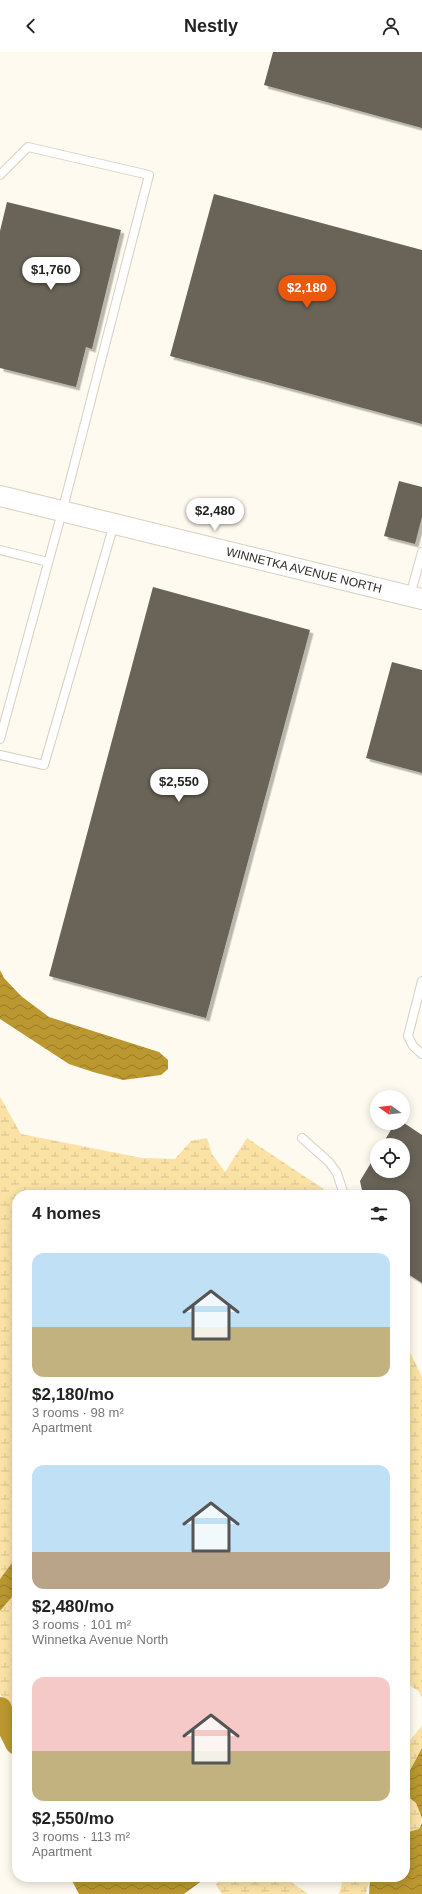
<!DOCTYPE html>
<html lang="en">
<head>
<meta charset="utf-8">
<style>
	body { margin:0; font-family:Helvetica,sans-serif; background:#f2f2f2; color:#222; height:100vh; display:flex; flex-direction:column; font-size:15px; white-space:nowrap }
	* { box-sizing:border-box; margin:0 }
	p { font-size:13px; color:#767676 }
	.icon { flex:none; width:22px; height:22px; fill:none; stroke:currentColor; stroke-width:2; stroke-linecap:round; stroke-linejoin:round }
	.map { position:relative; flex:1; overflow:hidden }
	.drawer { position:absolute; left:12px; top:1138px; width:398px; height:692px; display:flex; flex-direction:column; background:#fff; border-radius:16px; box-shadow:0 2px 10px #0003 }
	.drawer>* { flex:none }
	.needle { width:26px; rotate:285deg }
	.tools { position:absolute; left:370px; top:1038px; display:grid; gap:8px }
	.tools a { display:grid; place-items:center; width:40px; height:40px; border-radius:50%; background:#fff; box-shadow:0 2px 10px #0003; font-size:20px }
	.price { position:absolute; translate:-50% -34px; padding:0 9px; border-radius:14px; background:#fff; color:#222; font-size:13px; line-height:26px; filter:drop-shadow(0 1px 2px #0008) }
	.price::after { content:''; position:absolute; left:50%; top:24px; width:12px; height:9px; margin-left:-6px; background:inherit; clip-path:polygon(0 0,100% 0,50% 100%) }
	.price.selected { background:#ea580c; color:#fff }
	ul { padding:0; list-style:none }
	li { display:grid; align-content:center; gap:8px; height:212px; padding:0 20px }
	li span { display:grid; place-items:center; height:124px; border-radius:12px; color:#555 }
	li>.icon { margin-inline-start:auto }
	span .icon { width:72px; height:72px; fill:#fffc; stroke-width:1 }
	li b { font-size:17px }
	h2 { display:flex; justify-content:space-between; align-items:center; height:48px; padding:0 20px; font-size:17px }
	header { display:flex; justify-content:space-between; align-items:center; height:52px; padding:0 20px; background:#fff; font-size:18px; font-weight:800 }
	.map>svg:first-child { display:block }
	.forest { fill:url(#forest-firs) }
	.wetland { fill:url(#wetland-marsh) }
	.water { fill:url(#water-waves) }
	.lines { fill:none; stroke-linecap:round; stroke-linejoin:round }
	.river { stroke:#bb9730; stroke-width:24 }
	.building { fill:#696458; filter:url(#shadow) }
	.service-casing { stroke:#d6d0c2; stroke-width:10 }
	.tertiary-casing { stroke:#d6d0c2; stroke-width:22 }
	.service { stroke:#fff; stroke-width:8 }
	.tertiary { stroke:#fff; stroke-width:20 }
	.labels { text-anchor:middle; stroke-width:4; stroke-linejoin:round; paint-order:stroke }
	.street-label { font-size:12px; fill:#2d2b26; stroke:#fff }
</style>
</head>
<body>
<header><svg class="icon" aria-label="back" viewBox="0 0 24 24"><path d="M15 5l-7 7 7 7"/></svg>Nestly<svg class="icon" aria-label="person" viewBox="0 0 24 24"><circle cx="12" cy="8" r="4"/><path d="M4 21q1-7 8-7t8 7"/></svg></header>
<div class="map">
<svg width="422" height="1842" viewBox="0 0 422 1842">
	<defs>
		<pattern id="forest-firs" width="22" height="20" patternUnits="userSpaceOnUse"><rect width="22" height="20" fill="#fae2a5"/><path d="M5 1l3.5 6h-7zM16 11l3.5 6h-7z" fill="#d7c28e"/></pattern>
		<pattern id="wetland-marsh" width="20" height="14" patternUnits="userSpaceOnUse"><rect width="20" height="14" fill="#fae2a5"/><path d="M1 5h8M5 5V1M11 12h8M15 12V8" fill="none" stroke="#d7c28e"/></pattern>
		<pattern id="water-waves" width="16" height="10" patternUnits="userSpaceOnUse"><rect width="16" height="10" fill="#bb9730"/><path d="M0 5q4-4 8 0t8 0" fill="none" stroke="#987b29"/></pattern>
		<filter id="shadow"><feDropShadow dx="3.5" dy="3.5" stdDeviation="0" flood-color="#0004"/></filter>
	</defs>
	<rect width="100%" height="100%" fill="#fefaef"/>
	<!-- forest -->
	<path class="forest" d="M322,1136L328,1143H306Z"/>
	<!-- wetland -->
	<path class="wetland" d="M0,1045L21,1082L142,1106L175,1107L191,1089L207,1086L212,1102L225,1120L247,1086L322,1136L306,1143H17V1504L0,1527Z
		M405,1290L422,1325V1645L418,1639L405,1630Z
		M17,1539V1665L0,1642V1559Z
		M422,1674V1696L409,1720V1732L422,1766L419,1777L405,1781V1694Z
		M222,1825H288L291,1830L308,1842H222L216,1833Z
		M344,1825H370L366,1842H339Z"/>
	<!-- water -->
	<path class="water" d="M0,918L4,926L21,944L49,965L159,1000L168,1008V1017L161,1023L123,1028L93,1020L69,1012L0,967Z
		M17,1504V1539L0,1559V1527Z
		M422,1696V1766L416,1751L410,1746L409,1720Z
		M422,1771V1842H369L370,1825H405V1781L419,1777Z
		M70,1825H207L184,1842H79Z"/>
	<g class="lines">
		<!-- river -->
		<path class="river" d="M0,1657L17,1691"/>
	</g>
	<!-- building -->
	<path class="building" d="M273,0H422V76L264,33Z
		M214,142L422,198V372L170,304Z
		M7,150L121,178L92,297L86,295L76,335L0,316V179Z
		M399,429L422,435V465L415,492L384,484Z
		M153,535L310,578L206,966L49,924Z
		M392,610L422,618V721L366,706Z
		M395,1071H404L422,1083V1231L405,1220V1143H363L360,1129L377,1101V1119H403V1093H382Z"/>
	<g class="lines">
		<defs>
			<path id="service" d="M0,123L28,95L149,123L62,460L0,687
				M0,498L48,510
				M410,544L422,500
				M0,703L44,713L114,472
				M422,929L408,984L413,994L422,1002
				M302,1086L329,1110L337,1121L344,1143"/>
			<g id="tertiary">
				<path id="s1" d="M0,444L422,547"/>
			</g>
		</defs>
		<!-- service casing -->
		<use href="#service" class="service-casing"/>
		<!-- tertiary casing -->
		<use href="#tertiary" class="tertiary-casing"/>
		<!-- service -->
		<use href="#service" class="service"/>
		<!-- tertiary -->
		<use href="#tertiary" class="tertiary"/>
	</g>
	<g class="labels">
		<!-- street labels -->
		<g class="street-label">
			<text dy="4" stroke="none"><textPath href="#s1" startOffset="313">WINNETKA AVENUE NORTH</textPath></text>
		</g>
	</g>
</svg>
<div class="tools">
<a><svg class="needle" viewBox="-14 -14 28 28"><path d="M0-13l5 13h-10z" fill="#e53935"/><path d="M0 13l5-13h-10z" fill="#767676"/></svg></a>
<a><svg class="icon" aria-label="locate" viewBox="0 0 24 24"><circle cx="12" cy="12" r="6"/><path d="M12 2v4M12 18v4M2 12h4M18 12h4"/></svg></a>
</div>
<b class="price" style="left:51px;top:239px">$1,760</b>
<b class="price selected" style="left:307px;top:257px">$2,180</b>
<b class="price" style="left:215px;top:480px">$2,480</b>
<b class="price" style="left:179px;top:751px">$2,550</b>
<section class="drawer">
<h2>4 homes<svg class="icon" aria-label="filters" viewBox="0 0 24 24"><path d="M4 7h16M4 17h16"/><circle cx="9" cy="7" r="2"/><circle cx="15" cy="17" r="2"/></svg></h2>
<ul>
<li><span style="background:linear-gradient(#bfe0f5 60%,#c2b280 0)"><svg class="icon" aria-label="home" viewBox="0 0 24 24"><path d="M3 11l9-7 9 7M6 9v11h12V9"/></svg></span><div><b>$2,180/mo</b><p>3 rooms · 98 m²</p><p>Apartment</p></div></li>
<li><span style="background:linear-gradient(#bfe0f5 70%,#b9a48a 0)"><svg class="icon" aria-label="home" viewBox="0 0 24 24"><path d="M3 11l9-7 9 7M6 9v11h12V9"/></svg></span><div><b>$2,480/mo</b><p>3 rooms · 101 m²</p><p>Winnetka Avenue North</p></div></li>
<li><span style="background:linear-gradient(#f6c9c9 60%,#c2b280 0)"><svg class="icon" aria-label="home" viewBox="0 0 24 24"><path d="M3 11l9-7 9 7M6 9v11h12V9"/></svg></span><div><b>$2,550/mo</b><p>3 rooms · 113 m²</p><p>Apartment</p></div></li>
</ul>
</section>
</div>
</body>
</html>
